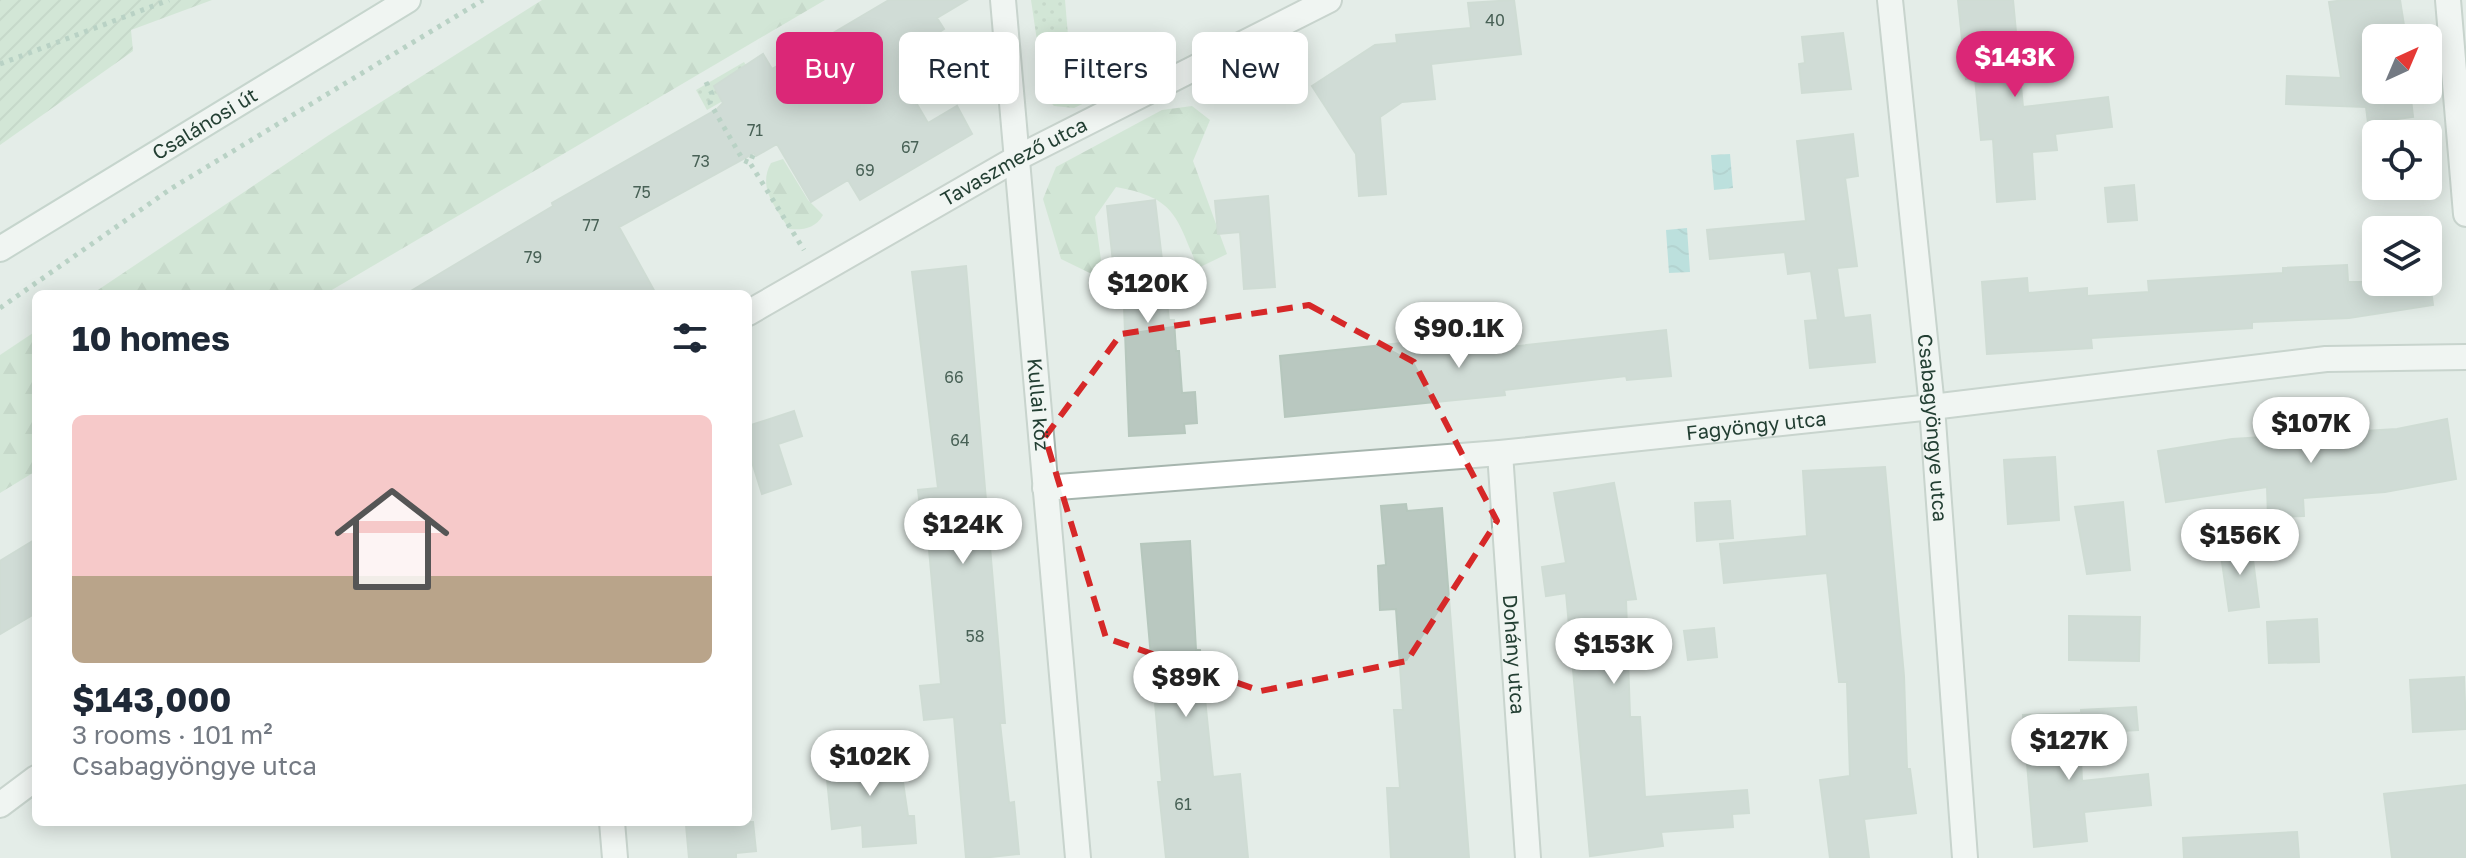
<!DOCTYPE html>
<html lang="en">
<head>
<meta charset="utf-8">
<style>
	body { margin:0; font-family:"Golos Text",sans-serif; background:#f6f6f7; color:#1f2937; height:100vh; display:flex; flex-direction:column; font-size:30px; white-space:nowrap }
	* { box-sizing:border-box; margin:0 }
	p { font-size:26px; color:#747a83 }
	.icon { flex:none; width:44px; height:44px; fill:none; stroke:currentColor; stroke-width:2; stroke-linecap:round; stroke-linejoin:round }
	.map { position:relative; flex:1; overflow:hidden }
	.details { position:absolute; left:32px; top:290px; width:720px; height:536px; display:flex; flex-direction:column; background:#fff; border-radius:12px; box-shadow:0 4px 20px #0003 }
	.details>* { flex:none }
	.top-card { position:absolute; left:776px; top:32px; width:760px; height:72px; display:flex; gap:16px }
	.needle { width:52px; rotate:44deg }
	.tools { position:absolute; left:2362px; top:24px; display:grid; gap:16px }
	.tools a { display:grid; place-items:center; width:80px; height:80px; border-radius:12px; background:#fff; box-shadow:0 4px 20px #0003; font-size:40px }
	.price { position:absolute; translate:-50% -68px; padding:0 18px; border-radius:28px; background:#fff; color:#222; font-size:26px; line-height:52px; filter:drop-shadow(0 2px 4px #0008) }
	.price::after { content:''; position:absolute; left:50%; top:48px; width:24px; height:18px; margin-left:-12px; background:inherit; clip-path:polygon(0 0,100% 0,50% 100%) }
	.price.on { background:#db2777; color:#fff }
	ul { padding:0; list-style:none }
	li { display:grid; align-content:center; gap:16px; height:424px; padding:0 40px }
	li+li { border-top:2px solid #e0e1e3 }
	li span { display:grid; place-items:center; height:248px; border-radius:12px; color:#555 }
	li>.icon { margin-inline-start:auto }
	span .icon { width:144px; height:144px; fill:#fffc; stroke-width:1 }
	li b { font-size:34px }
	h2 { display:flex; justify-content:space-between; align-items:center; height:96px; padding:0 40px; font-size:34px }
	.tag { padding:0 28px; border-radius:12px; background:#fff; box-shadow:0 4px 20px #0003; font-size:28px; line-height:72px }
	.tag.on { background:#db2777; color:#fff }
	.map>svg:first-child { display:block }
	.grass { fill:url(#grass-dots) }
	.forest { fill:url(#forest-firs) }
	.garden { fill:url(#garden-furrows) }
	.water { fill:url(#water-waves) }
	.building { fill:#b9c8c0; stroke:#b6c7bd; stroke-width:2 }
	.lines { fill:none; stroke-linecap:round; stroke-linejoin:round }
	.street-casing { stroke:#a6b5ae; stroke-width:28 }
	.secondary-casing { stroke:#a2b9ae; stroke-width:28 }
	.path { stroke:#85b19c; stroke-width:5; stroke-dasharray:4 6; stroke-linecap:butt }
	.street { stroke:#fff; stroke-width:24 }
	.secondary { stroke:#fff; stroke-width:24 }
	.marked { fill:none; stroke:#d62828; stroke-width:6; stroke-dasharray:16 10; stroke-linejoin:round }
	.labels { text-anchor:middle; stroke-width:8; stroke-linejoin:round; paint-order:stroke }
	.number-label { font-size:16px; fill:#486156 }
	.street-label { font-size:20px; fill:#233f33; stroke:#f5faf6 }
</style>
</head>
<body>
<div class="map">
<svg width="2466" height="858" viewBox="0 0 2466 858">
	<defs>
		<pattern id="grass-dots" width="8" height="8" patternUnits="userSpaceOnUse" patternTransform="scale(2)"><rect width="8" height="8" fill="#bddec1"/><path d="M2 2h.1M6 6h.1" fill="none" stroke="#a2c0a6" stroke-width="1.8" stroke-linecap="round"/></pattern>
		<pattern id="forest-firs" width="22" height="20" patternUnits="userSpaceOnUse" patternTransform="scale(2)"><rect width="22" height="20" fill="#bddec1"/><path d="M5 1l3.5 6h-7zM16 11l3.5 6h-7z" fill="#a2c0a6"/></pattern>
		<pattern id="garden-furrows" width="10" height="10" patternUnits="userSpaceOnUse" patternTransform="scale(2)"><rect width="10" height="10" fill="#bddec1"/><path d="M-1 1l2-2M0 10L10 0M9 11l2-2" fill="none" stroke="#a2c0a6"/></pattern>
		<pattern id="water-waves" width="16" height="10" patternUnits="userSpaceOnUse" patternTransform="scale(2)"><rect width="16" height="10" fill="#8dd1d1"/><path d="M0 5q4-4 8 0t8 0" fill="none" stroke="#79b4b4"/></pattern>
	</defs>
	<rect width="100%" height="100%" fill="#e4ede8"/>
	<!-- grass -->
	<path class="grass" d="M1031,0H1065L1072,83L1157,45L1165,64L1074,108L1054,106L1039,90L1040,61Z
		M744,62L756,82L707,110L696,90Z"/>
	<!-- forest -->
	<path class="forest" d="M542,0H825L325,294H92L329,135Z
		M1192,106L1210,120L1193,161L1227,254L1198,268C1176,216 1176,198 1116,187L1095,217L1101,260L1098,277L1061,259L1043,199L1056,167L1162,110Z
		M783,159L808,200L823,215C815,229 803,230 789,229C776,207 757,188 771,163Z
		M36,331V471L0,493V355Z"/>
	<!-- garden -->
	<path class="garden" d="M0,0H212L131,30L133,51L0,145Z"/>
	<!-- water -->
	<path class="water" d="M1730,154L1733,188L1714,190L1711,155Z
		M1687,228L1690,272L1669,273L1666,230Z"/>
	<!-- building -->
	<path class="building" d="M889,0H967L937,18L944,29L935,35L942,46L898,72L928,123L957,106L972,134L860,200L848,180L811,202L777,144L756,156L754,153L619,227L656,294H406L553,206L552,203L717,109L723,103L714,86L763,54L772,69Z
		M1514,0L1521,54L1431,64L1435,99L1402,102L1380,117L1386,194L1359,196L1356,154L1312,86L1375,45L1397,43L1396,35L1471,28L1468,3Z
		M1958,0H2013L2023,107L2108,97L2112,127L2055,134L2057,150L2032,152L2035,199L1997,202L1993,139L1981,140L1975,78L1966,79Z
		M2345,0H2400L2406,38H2376V90H2410L2413,117L2368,123L2366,107L2286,104L2287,76L2341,78L2329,2Z
		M1843,33L1851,89L1802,93L1799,64L1805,63L1802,37Z
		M1853,134L1858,176L1845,178L1857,266L1837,268L1844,318L1870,315L1875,362L1810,368L1805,321L1818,320L1811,271L1788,274L1785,252L1710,259L1707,230L1806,221L1797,141Z
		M2134,185L2137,220L2108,222L2105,188Z
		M1268,196L1275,287L1244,289L1240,232L1218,234L1215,201Z
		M1155,200L1169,320H1174L1176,351H1179L1182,393L1195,392L1197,423L1184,424L1185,433L1129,436L1123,280L1115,281L1107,206Z
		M2347,265L2348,282H2430L2433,305L2349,318L2252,322V328L2091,338L2092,348L1987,354L1982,282L2027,278L2028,293L2087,288V296L2149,292L2148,281L2283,273V268Z
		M966,266L1005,723H1000L1009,803L1014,802L1019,854L981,858H966L954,717L924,720L920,686L941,684L928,538L924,539L918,490L938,488L912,272Z
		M1478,323L1481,350L1666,330L1671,376L1627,380L1626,376L1504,390L1505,395L1285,417L1280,356L1449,338L1448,325Z
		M794,411L802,436L778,444L791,484L762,494L748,449V426Z
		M2447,419L2456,479L2385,492L2303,498L2304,516L2268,517L2267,487L2166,502L2158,451L2232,439L2397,429Z
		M2055,457L2059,520L2008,524L2004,460Z
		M1885,467L1904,676L1907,769H1910L1916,813L1864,819L1869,858H1830L1820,780L1850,776L1847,682H1839L1827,573L1724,583L1720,544L1807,536L1803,471Z
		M1614,483L1636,599L1626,600L1630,717H1640L1645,797L1747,790L1749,813L1732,814L1733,827L1661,832L1663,846L1590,856L1566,593L1546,596L1542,567L1566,563L1554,493Z
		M1730,501L1733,538L1697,541L1695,503Z
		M2123,502L2130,570L2087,574L2075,507Z
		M1406,504L1407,511L1442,508L1469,858H1391L1387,788H1400L1394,710H1403L1396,609L1380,610L1378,566L1386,565L1381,506Z
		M36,539V613L0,634V561Z
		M1190,541L1196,650H1200L1213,777L1240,774L1248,858H1166L1158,782H1162L1141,544Z
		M2251,544L2259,607L2229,611L2220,548Z
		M2069,616L2140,617L2139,661L2069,660Z
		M2317,619L2319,662L2269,663L2267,622Z
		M1714,628L1717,657L1688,660L1684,631Z
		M2464,677L2466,729L2413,732L2410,680Z
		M2136,707L2138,730L2082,733L2081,710Z
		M2079,713L2082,781L2148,774L2151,805L2084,812L2087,841L2034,847L2023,715Z
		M898,749L908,816H914L916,843L863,847L862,825L832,829L825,759Z
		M2466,785V858H2392L2384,794Z
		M719,822H753L756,851L736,853V858H689L686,825Z
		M2297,832L2299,858H2184L2183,838Z"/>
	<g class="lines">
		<defs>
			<g id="street">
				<path id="s1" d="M1003,0L1078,858"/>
				<path id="s2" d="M1890,0L1932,407L1965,858"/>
				<path d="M2448,0L2466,214"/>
				<path id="s3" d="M748,313L1019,157L1329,0"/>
				<path id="s4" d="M1500,453L1528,858"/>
				<path id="s5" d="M1045,488L1500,453L1932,407L2326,359L2466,357"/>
				<path d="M0,805L36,778"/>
				<path d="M612,822L615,858"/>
			</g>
			<g id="secondary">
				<path id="s6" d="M0,249L408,0"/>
			</g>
		</defs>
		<!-- street casing -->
		<use href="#street" class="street-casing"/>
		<!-- secondary casing -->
		<use href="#secondary" class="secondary-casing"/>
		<!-- path -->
		<path class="path" d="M0,64L169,0
			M706,82L712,94L710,103L743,160L750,163
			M753,155L750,163L804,250
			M0,308L172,188L483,0"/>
		<!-- street -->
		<use href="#street" class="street"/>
		<!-- secondary -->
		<use href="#secondary" class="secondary"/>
	</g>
	<!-- marked area -->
	<path d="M0 0H2466V858H0ZM1309,305L1414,362L1497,521L1407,661L1261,691L1106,638L1045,437L1121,334Z" fill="#e4ede8" fill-opacity=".55" fill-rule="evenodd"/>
	<path class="marked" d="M1309,305L1414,362L1497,521L1407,661L1261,691L1106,638L1045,437L1121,334Z"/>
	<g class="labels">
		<!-- number labels -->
		<g class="number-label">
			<text x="1495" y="26">40</text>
			<text x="755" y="136">71</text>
			<text x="910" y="153">67</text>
			<text x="701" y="167">73</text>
			<text x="865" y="176">69</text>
			<text x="642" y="198">75</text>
			<text x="591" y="231">77</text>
			<text x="533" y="263">79</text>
			<text x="954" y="383">66</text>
			<text x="960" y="446">64</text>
			<text x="975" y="642">58</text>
			<text x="1183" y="810">61</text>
		</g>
		<!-- street labels -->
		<g class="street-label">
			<text dy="7" stroke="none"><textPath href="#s6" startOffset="240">Csalánosi út</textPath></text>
			<text dy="7" stroke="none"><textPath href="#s3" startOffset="306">Tavaszmező utca</textPath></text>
			<text dy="7" stroke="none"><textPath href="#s1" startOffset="406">Kullai köz</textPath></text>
			<text dy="7" stroke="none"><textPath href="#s5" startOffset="714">Fagyöngy utca</textPath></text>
			<text dy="7" stroke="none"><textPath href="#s2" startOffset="430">Csabagyöngye utca</textPath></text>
			<text dy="7" stroke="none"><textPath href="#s4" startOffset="202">Dohány utca</textPath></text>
		</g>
	</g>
</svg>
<div class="tools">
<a><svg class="needle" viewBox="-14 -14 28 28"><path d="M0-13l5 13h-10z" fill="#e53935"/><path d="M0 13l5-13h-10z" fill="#747a83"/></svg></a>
<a><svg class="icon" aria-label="locate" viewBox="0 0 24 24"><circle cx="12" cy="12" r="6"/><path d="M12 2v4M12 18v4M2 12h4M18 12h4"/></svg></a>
<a><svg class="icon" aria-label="layers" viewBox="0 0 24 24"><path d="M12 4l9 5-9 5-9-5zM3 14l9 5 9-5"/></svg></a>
</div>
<b class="price on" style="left:2015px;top:99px">$143K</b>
<b class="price" style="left:1148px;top:325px">$120K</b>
<b class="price" style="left:1459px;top:370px">$90.1K</b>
<b class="price" style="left:2311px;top:465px">$107K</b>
<b class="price" style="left:963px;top:566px">$124K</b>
<b class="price" style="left:2240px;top:577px">$156K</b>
<b class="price" style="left:1614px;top:686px">$153K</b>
<b class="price" style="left:1186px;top:719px">$89K</b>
<b class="price" style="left:2069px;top:782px">$127K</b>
<b class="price" style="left:870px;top:798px">$102K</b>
<div class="top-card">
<a class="tag on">Buy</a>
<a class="tag">Rent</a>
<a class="tag">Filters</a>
<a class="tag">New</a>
</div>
<section class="details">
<h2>10 homes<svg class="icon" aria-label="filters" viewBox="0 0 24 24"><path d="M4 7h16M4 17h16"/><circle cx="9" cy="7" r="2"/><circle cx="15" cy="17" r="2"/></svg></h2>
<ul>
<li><span style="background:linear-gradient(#f6c9c9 65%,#b9a48a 0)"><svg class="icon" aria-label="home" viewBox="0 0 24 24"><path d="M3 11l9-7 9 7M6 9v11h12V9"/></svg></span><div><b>$143,000</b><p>3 rooms · 101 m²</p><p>Csabagyöngye utca</p></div></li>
</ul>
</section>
</div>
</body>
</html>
